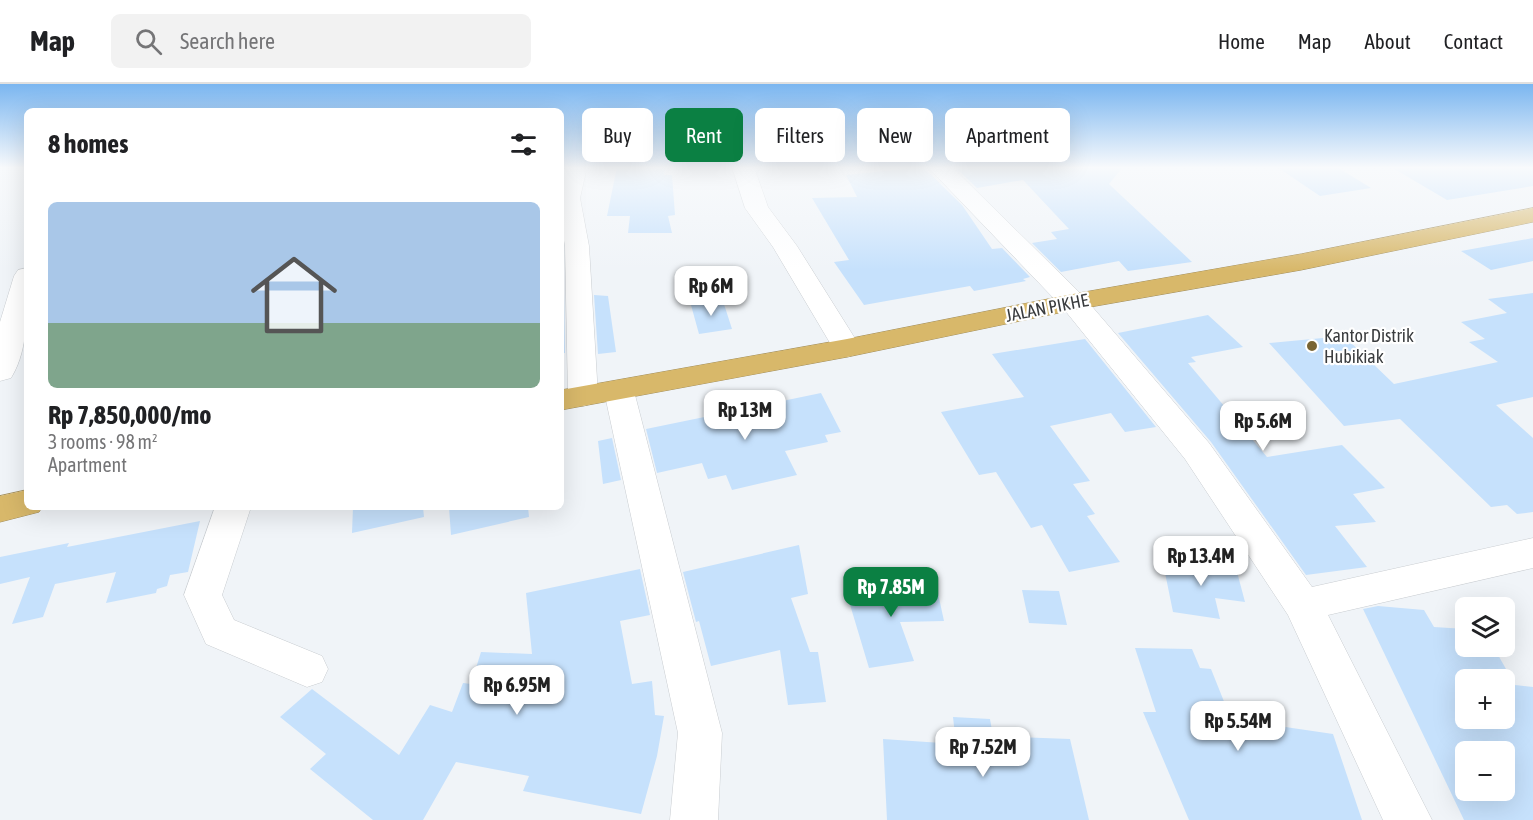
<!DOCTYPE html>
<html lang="en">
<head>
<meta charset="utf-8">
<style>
	body { margin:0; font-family:"Asap Condensed",sans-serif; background:#f2f2f2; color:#202124; height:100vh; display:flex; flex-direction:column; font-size:22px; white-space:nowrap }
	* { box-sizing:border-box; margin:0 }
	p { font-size:20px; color:#757577 }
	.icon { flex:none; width:33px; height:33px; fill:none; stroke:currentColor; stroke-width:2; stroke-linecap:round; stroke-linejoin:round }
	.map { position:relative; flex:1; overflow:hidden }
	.side { position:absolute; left:24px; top:24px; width:540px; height:402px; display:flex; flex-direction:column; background:#fff; border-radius:9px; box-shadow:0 6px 24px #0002 }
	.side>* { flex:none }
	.banner { position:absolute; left:582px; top:24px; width:570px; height:54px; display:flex; gap:12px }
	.tools { position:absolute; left:1455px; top:513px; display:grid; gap:12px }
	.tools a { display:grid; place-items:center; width:60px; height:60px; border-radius:9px; background:#fff; box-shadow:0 6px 24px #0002; font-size:30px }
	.price { position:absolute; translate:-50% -51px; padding:0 14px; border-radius:12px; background:#fff; color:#222; font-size:20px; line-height:39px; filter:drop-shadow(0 2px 3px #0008) }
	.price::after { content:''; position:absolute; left:50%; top:36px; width:18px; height:14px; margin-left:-9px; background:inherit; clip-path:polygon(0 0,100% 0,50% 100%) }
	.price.on { background:#0b8043; color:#fff }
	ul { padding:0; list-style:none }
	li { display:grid; align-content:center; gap:12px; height:318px; padding:0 24px }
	li span { display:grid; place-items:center; height:186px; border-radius:9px; color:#555 }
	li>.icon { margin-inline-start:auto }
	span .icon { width:108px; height:108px; fill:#fffc; stroke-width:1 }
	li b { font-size:26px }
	h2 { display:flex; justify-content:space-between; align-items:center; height:72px; padding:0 24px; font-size:26px }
	.chip { padding:0 21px; border-radius:9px; background:#fff; box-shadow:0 6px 24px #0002; font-size:21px; line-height:54px }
	.chip.on { background:#0b8043; color:#fff }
	header { display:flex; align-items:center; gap:36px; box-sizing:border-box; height:84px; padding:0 30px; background:#fff; border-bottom:2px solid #e0e0e0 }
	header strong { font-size:28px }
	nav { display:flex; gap:33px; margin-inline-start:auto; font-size:21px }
	.search { width:420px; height:54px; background:#f2f2f2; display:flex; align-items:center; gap:15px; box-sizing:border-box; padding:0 21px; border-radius:9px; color:#757577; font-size:22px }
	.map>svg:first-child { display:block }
	.building { fill:#c6e1fc; fill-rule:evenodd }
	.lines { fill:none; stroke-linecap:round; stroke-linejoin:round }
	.street-casing { stroke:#c9cdd1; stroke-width:1 }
	.highway-casing { stroke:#a18d5b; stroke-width:1 }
	.street { fill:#fff; fill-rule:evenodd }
	.highway { fill:#d8b86a; fill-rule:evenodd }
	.poi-dot { fill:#786433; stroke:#fff; stroke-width:2 }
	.labels { text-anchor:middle; stroke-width:4.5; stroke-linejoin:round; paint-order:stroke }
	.street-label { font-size:18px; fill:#3a3c3e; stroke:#fff }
	.poi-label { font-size:18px; fill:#3a3c3e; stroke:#fff; text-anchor:start }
</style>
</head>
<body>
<header>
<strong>Map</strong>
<div class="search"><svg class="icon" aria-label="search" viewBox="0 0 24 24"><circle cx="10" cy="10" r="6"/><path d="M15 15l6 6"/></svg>Search here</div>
<nav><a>Home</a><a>Map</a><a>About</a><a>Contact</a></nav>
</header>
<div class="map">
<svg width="1533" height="736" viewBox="0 0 1533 736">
	<rect width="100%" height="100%" fill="#f0f4f8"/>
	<!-- building -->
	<path class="building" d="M617,83H666L664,91H672L675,131L668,132L672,149H628L630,132H607Z
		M923,83L962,121L992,165L1002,164L1030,193L1023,195L1026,197L974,207L970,202L864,221L834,178L849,176L812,114L857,113L846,91Z
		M962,83H1123L1109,100L1192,178L1128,187L1119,177L1061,188L1032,159L1057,155L1051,148L1069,145L1023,96L977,104L956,84Z
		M1277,83H1337L1371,104L1320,112Z
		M1391,83H1533V102L1447,116Z
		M1533,154V177L1491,186L1461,167Z
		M561,209H564L565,269H561Z
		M1533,209V313L1496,321L1533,354V428L1517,430L1507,421L1491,423L1400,335L1344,342L1269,259L1344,252L1394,300L1498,278L1469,258L1485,255L1461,238L1507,229L1488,215Z
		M594,211L608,212L616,268L598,270Z
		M723,217L732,245L699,250L691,221Z
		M1208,231L1243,263L1191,273L1196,278L1188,279L1267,373L1342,361L1385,404L1353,410L1376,438L1335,442L1367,483L1306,491L1211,358L1118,249Z
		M1085,255L1156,343L1125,348L1111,329L1050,342L1090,397L1073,400L1095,430L1087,432L1120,478L1069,488L1042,441L1031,444L996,388L979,391L941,328L1024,313L992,270Z
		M821,309L841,348L825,351L828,358L785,367L797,391L732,406L726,391L708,395L702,379L657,389L646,345Z
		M612,354L621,396L603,400L598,357Z
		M353,423H423L424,433L352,449Z
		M449,423H528L529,433L451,451Z
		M200,437L188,488L170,491L167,502L157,505L156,509L106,519L116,488L55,500L43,533L12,540L30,493L0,500V473L69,459L67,463Z
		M799,461L808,510L791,514L810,568H818L826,618L788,621L780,566L711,582L699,537L696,538L683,488Z
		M1162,474L1236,484L1245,518L1215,514L1220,535L1173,528Z
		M640,485L650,531L620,537L632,600L652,597L655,631L664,632L657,672L641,730L523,707L529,692L456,678L423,736H373L310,685L326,670L280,633L312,605L399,671L430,621L452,628L463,599L471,600L481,568L532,570L526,509Z
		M886,497L888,501L936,500L944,537L900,538L914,577L869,584L845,504Z
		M1022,506L1059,507L1067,541L1029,539Z
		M1378,522L1424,526L1434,543L1466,545V562H1493L1515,601L1533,603V736H1464L1363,525ZM1466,596H1504V634H1466ZM1466,668H1504V706H1466Z
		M1135,564L1192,565L1200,584L1211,585L1231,635L1333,650L1362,736H1189L1143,628H1156Z
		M953,633L990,635L993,652L1070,655L1089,736H887L883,655L956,660Z"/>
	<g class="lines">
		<defs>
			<path id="street" d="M565,83H587L580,114L589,162L598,312L594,319L583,322L572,319L568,312L565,162C560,136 558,109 565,83Z
				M732,83H754L768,123L797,162L861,264L857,270L847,273L837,270L833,264L773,163L745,124Z
				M928,83H952L1083,212L1209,359L1312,503L1533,454V484L1328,531L1432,736H1383L1288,531L1185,375L1063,224Z
				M27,184C27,219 30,264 11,294L0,297V238L14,192L18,186Z
				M619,297L630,300L634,307L722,649L718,736H670L678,649L604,307L608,300Z
				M215,423H251L222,511L234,536L322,572L328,585L322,598L307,603L206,560L184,511Z"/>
			<path id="highway" d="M1533,124V138L1301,186L1073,226L847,273L561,326V306L847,255L1073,210L1301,170Z
				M27,406V423H42L39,428L0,438V412Z"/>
		</defs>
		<!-- street casing -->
		<use href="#street" class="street-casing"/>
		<!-- highway casing -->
		<use href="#highway" class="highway-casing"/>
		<!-- street -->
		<use href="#street" class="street"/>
		<!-- highway -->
		<use href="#highway" class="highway"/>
	</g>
	<!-- sky -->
	<linearGradient id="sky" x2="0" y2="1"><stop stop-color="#7bb6f0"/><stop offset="0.45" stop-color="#f8fafc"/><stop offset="1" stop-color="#f8fafc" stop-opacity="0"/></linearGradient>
	<rect width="1533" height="186" fill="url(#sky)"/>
	<!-- markers -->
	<circle class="poi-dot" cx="1312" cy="262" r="6"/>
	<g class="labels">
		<!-- street labels -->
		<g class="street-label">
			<text transform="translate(1047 224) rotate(-11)" y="6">JALAN PIKHE</text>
		</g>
		<!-- poi labels -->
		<g class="poi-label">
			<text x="1324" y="258">Kantor Distrik<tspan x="1324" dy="21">Hubikiak</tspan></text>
		</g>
	</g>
</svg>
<div class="tools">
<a><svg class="icon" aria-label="layers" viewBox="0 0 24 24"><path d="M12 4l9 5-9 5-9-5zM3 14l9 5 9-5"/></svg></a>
<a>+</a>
<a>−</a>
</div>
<b class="price" style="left:711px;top:233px">Rp 6M</b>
<b class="price" style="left:745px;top:357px">Rp 13M</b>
<b class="price" style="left:1263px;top:368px">Rp 5.6M</b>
<b class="price" style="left:1201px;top:503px">Rp 13.4M</b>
<b class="price on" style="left:891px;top:534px">Rp 7.85M</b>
<b class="price" style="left:517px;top:632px">Rp 6.95M</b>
<b class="price" style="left:1238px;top:668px">Rp 5.54M</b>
<b class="price" style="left:983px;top:694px">Rp 7.52M</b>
<div class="banner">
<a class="chip">Buy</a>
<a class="chip on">Rent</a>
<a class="chip">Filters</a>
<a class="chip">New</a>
<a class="chip">Apartment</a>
</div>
<section class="side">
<h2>8 homes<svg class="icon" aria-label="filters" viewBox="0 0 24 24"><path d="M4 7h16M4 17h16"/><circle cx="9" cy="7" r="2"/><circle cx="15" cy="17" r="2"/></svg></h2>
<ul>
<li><span style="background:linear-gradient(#a9c7e8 65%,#7fa58c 0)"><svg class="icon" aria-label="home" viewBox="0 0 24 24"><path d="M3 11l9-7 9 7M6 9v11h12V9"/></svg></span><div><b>Rp 7,850,000/mo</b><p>3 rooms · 98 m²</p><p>Apartment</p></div></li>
</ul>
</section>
</div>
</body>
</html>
